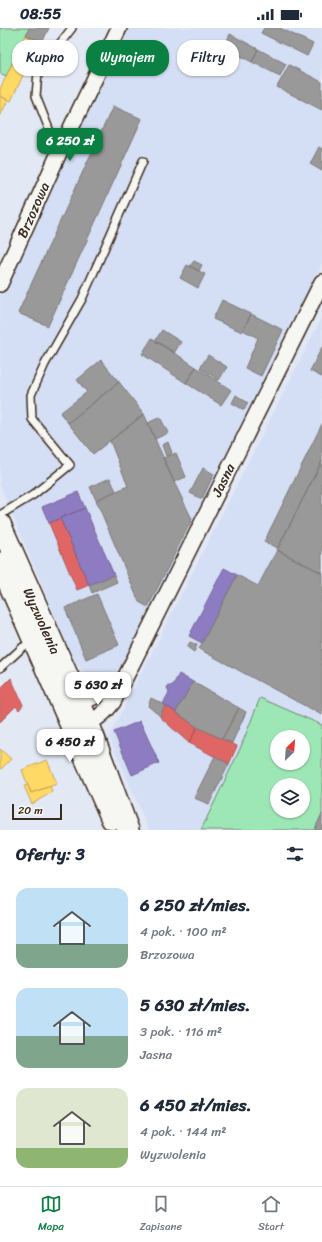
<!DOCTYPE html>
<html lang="pl">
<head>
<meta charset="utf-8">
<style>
	body { margin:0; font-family:Sriracha,sans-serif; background:#f2f2f3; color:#1f2937; height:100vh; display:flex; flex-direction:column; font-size:15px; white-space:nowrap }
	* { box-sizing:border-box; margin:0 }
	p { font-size:13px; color:#747a83 }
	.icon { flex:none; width:22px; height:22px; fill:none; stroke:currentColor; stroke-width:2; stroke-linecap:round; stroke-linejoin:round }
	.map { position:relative; height:802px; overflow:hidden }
	.panel { display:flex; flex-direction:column; background:#fff; flex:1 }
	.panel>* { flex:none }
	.hud { position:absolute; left:12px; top:12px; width:298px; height:36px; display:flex; gap:8px }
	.needle { width:26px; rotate:25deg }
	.fabs { position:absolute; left:270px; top:702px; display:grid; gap:8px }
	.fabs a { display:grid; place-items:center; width:40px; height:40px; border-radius:50%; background:#fff; box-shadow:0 1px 3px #0004; font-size:20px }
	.scale { position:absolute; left:12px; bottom:10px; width:50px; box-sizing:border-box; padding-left:4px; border:2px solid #3b2a1e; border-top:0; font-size:11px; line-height:14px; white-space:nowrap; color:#3b2a1e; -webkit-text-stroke:3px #f6f6f2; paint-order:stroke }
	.price { position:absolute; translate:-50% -34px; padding:0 9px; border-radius:8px; background:#fff; color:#222; font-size:13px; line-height:26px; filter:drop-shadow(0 1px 2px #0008) }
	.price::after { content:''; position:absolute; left:50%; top:24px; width:12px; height:9px; margin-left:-6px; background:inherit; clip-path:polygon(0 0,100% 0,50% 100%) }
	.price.current { background:#0b8043; color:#fff }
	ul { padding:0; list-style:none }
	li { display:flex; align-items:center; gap:12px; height:100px; padding:0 16px }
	li span { display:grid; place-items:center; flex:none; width:112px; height:80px; border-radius:12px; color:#555 }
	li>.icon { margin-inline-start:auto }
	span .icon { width:48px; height:48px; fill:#fffc; stroke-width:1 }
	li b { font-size:17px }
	h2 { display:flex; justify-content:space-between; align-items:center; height:48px; padding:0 16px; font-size:17px }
	.pill { padding:0 14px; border-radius:16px; background:#fff; box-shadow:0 1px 3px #0004; font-size:14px; line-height:36px }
	.pill.current { background:#0b8043; color:#fff }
	.status { display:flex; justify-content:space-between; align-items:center; height:28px; padding:0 20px; background:#fff; direction:ltr }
	.status svg { height:11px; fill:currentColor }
	.dock { display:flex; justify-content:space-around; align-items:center; height:56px; border-top:1px solid #e0e1e3; background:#fff; font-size:11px; color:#747a83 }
	.dock a { display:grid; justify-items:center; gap:2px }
	.dock .current { color:#0b8043 }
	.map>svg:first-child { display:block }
	.built { fill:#d4def5; fill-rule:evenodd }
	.green { fill:#9de7b6; stroke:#6c886a; fill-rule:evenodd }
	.homes { fill:#ffd966; stroke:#c4a450 }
	.shops { fill:#e06666; stroke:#ae5450 }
	.offices { fill:#8e7cc3; stroke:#756392 }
	.industry { fill:#999; stroke:#7d7874 }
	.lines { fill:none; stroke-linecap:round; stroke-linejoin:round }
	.lane-casing { stroke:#3b2a1e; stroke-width:10 }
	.street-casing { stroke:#3b2a1e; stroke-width:18 }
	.secondary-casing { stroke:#3b2a1e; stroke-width:24 }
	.lane { stroke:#f6f6f2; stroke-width:7 }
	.street { stroke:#f6f6f2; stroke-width:15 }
	.secondary { stroke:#f6f6f2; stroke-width:21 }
	.labels { text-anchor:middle; stroke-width:4; stroke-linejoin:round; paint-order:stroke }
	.street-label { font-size:14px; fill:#3b2a1e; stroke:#f6f6f2 }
</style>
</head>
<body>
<div class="status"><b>08:55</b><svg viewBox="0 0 49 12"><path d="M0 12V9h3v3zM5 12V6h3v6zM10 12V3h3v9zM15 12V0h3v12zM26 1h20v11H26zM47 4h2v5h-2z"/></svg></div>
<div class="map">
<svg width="322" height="802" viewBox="0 0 322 802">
	<rect width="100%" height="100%" fill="#e2e8f4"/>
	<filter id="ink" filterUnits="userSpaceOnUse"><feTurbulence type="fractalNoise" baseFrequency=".025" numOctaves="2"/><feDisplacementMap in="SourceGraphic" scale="8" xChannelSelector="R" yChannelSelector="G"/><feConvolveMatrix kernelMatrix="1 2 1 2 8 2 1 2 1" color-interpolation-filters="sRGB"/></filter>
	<g filter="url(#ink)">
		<!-- built -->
		<path class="built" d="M128,0H322V235L125,639L94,651L75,635L0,457V232L50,131L99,22L119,17Z
			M322,289V802H149L109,709ZM277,709H303V735H277ZM277,757H303V783H277Z"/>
		<!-- green -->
		<path class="green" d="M0,0H30L6,48L0,45Z
			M260,670L322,697V786L315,801L317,802H201L240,721ZM277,709H303V735H277ZM277,757H303V783H277Z"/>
		<!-- homes -->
		<path class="homes" d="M26,7L39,13L11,73L0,68V61Z
			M0,68L8,72L0,88Z
			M0,721L11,731L0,742Z
			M47,732L57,756L31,765L22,742Z
			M28,757L31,765L50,758L52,764L32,776L24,758Z"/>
		<!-- shops -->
		<path class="shops" d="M60,490L89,557L77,562L49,495Z
			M11,650L23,677L19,682L16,678L0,694V661Z
			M165,677L197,699L189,715L160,689Z
			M197,699L237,718L229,736L189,715Z"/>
		<!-- offices -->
		<path class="offices" d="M78,464L85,480L49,495L42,479Z
			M85,480L114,547L89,557L60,490Z
			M224,540L237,547L202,615L189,608Z
			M179,646L193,654L176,684L163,676L169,664L167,659L173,657Z
			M140,693L159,735L132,747L114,704Z"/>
		<!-- industry -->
		<path class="industry" d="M29,0H49L42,15L26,7Z
			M264,0H280L313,16L307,28L261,5Z
			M230,6L258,21L252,34L224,19Z
			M258,21L286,36L280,48L252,34Z
			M109,31L122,38L119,44L106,37Z
			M289,37L322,54V82L277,59Z
			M113,78L142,91L48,298L18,285Z
			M319,119L322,121V143L310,136Z
			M194,233L202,237L199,243L190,238Z
			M187,237L205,246L198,260L180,250Z
			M222,272L251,286L242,304L213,291Z
			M251,286L283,302L261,348L245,340L258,310L243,302Z
			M162,302L181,314L174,325L155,313Z
			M152,310L196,339L186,355L142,326Z
			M322,319V349L310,343Z
			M208,327L227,339L219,352L200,340Z
			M101,332L119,354L68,395L60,385L87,364L77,352Z
			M196,339L231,362L221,377L186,355Z
			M119,354L144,386L93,426L68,395Z
			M236,367L248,375L244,382L232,375Z
			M144,386L174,454L192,491L148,579L139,574L96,472L128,458L110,413Z
			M160,389L168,405L155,411L148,395Z
			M322,396V433L278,520L264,514Z
			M168,414L172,425L166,428L162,417Z
			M176,425L186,449L174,454L163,430Z
			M322,433V545L277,522Z
			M203,440L214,446L202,471L190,465Z
			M110,450L116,463L96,472L90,459Z
			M277,522L322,545V687L199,621L237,547L258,558Z
			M114,547L117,554L92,565L89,557Z
			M97,566L119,617L86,631L65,580Z
			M190,614L197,617L194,624L187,619Z
			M193,654L239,680L222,711L197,699L176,684Z
			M151,670L165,677L160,688L148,678Z
			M239,680L246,684L232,715L222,711Z
			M215,728L229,736L209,776L194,770Z
			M322,786V802H317L315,801Z"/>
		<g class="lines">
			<defs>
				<path id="lane" d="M58,124L36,68L38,44L72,0
					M0,487L33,467L70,437L32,391L31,367L45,336L82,271L143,133
					M0,640L23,619L33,615"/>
				<path id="street" d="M0,256L58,127L119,0
					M125,650L112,660L79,676L69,689C90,699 100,691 113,674L322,254"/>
				<path id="secondary" d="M0,496L88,694L128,802
					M0,535L112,791"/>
			</defs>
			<!-- lane casing -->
			<use href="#lane" class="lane-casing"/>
			<!-- street casing -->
			<use href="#street" class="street-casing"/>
			<!-- secondary casing -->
			<use href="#secondary" class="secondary-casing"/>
			<!-- lane -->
			<use href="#lane" class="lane"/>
			<!-- street -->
			<use href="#street" class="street"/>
			<!-- secondary -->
			<use href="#secondary" class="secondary"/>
		</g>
	</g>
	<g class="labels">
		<!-- street labels -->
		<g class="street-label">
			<text transform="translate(33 182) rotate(-66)" y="5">Brzozowa</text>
			<text transform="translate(223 452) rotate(-64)" y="5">Jasna</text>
			<text transform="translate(42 593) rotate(66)" y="5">Wyzwolenia</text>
		</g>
	</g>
</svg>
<div class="fabs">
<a><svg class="needle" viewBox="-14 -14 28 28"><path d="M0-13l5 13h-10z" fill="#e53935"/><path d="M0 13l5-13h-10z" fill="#747a83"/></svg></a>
<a><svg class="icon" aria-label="layers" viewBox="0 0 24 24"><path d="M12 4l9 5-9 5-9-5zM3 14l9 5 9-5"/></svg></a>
</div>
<div class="scale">20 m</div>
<b class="price current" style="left:70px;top:134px">6 250 zł</b>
<b class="price" style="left:98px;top:678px">5 630 zł</b>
<b class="price" style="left:70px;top:735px">6 450 zł</b>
<div class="hud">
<a class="pill">Kupno</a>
<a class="pill current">Wynajem</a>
<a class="pill">Filtry</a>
</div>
</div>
<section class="panel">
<h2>Oferty: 3<svg class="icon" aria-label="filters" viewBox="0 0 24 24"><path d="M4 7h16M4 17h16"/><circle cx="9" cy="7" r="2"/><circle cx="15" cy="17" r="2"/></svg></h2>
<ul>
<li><span style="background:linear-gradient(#bfe0f5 70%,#7fa58c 0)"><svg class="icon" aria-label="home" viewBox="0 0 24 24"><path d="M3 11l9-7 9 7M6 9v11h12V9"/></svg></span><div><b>6 250 zł/mies.</b><p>4 pok. · 100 m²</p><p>Brzozowa</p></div></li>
<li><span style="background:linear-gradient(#bfe0f5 60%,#7fa58c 0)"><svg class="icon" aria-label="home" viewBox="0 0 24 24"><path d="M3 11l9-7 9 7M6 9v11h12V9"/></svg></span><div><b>5 630 zł/mies.</b><p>3 pok. · 116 m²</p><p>Jasna</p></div></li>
<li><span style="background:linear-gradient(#dfe7d0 75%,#8fb573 0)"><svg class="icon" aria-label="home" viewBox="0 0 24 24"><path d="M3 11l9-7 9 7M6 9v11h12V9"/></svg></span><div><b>6 450 zł/mies.</b><p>4 pok. · 144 m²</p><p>Wyzwolenia</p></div></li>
</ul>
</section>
<nav class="dock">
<a class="current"><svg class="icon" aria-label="map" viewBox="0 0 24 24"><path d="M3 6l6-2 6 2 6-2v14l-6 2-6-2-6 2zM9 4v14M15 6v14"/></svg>Mapa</a>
<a><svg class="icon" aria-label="saved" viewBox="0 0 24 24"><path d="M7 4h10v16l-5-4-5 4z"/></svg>Zapisane</a>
<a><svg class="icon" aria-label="home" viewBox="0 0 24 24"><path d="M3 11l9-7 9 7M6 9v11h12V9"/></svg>Start</a>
</nav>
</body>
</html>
